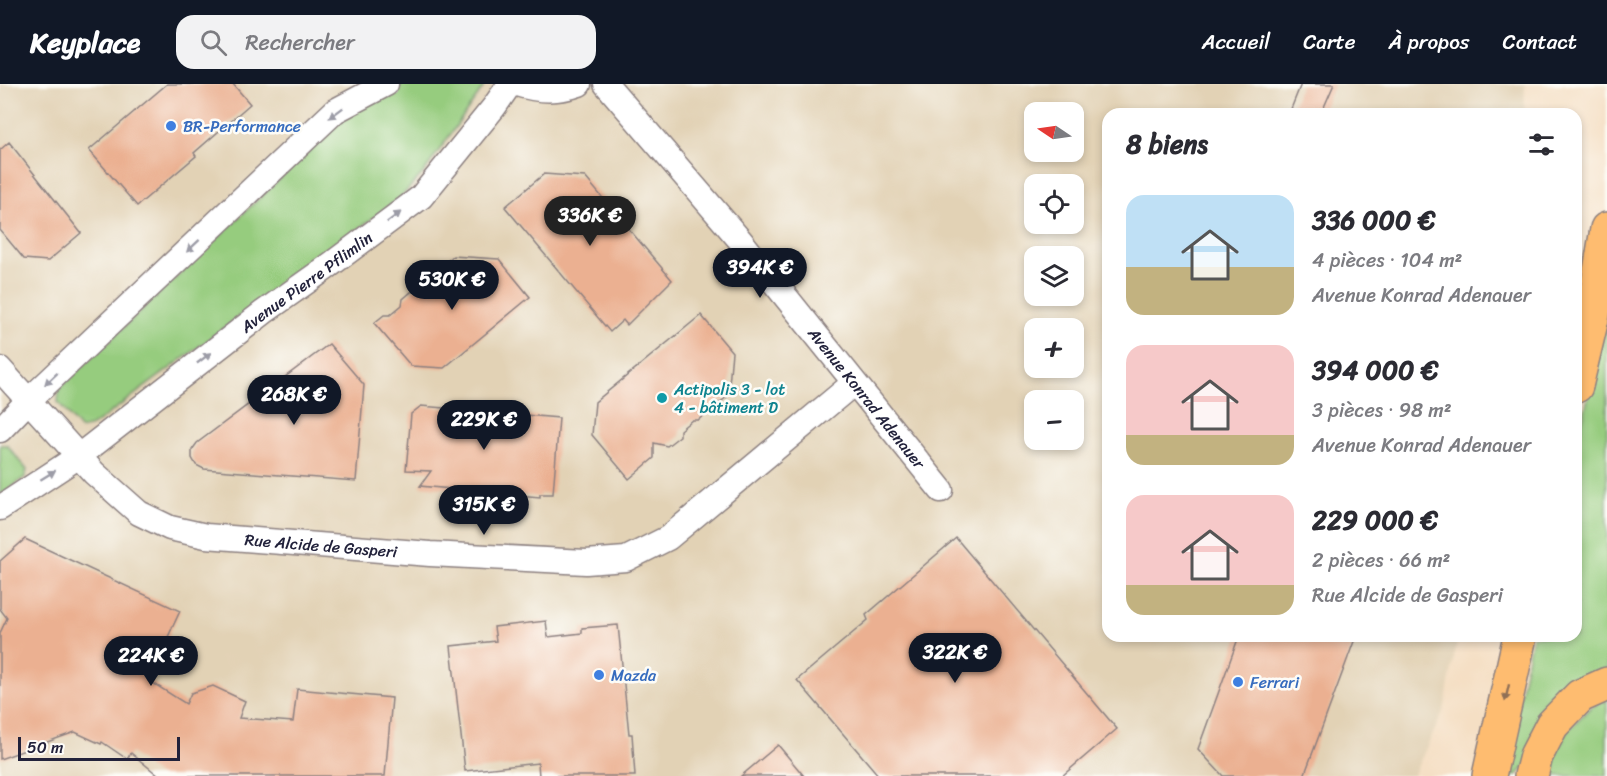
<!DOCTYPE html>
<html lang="fr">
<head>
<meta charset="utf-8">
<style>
	body { margin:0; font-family:Sriracha,sans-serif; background:#f2f2f3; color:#2b2b33; height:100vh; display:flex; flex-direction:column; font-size:22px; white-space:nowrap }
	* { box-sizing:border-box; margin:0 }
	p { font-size:20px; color:#7c7c81 }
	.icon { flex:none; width:33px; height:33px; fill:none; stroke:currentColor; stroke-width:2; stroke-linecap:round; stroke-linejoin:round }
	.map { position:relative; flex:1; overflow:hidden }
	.panel { position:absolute; left:1102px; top:24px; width:480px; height:534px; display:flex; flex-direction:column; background:#fff; border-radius:18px; box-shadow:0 3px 9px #0003 }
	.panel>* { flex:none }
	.needle { width:39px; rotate:283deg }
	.buttons { position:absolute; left:1024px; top:18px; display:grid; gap:12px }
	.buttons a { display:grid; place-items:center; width:60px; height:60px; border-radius:12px; background:#fff; box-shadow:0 3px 9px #0003; font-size:30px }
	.scale { position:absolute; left:18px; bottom:15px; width:162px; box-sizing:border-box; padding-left:6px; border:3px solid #22223b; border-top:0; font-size:16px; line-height:21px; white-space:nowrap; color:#22223b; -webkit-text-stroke:4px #fdfcf7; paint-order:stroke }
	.price { position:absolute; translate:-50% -51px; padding:0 14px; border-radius:21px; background:#111827; color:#fff; font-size:20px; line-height:39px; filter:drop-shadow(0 2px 3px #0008) }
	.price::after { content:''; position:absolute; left:50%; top:36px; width:18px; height:14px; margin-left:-9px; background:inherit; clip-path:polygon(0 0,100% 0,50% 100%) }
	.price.active { background:#222; color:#fff }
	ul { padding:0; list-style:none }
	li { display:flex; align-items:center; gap:18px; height:150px; padding:0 24px }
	li span { display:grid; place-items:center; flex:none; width:168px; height:120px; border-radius:18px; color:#555 }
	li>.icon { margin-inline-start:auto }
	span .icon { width:72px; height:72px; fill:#fffc; stroke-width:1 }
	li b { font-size:26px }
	h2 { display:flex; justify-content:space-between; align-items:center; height:72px; padding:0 24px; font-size:26px }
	header { display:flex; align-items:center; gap:36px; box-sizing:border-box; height:84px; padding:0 30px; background:#111827; color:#fff }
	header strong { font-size:28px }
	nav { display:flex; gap:33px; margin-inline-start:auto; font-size:21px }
	.search { width:420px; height:54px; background:#f2f2f3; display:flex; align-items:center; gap:15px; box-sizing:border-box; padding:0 21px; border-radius:18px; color:#7c7c81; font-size:22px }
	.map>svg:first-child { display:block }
	.built { fill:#e2d2b5; fill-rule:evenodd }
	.green { fill:#96cc7e; stroke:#5c775c; stroke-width:1.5 }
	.building { fill:#ebb091 }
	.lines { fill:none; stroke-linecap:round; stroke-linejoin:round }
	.minor-casing { stroke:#8c8080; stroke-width:27 }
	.highway-casing { stroke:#8c8080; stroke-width:36 }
	.minor { stroke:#fff; stroke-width:24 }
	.highway { stroke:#febc70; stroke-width:33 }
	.oneway { fill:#9c9ca7 }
	.oneway2 { fill:#906f56 }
	.shop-dot { fill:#3f7fe0; stroke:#fdfcf7; stroke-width:2 }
	.culture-dot { fill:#0f9aa8; stroke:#fdfcf7; stroke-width:2 }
	.labels { text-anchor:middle; stroke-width:5; stroke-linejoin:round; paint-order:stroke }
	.shop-label { font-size:16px; fill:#366cbe; stroke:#fdfcf7; text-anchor:start }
	.street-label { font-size:16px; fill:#22223b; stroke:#fdfcf7 }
	.culture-label { font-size:16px; fill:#0d838f; stroke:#fdfcf7; text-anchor:start }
</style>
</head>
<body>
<header>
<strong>Keyplace</strong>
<div class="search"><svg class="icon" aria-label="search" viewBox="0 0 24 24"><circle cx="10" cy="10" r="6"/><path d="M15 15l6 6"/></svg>Rechercher</div>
<nav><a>Accueil</a><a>Carte</a><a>À propos</a><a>Contact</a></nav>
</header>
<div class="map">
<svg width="1607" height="692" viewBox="0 0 1607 692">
	<rect width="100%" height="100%" fill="#fdfcf7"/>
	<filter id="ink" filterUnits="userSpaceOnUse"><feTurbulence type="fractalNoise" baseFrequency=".0167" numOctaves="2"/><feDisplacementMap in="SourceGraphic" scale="12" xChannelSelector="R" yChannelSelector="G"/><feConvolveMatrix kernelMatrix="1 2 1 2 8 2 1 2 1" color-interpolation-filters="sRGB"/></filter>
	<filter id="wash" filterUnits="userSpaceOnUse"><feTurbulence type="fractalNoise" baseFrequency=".008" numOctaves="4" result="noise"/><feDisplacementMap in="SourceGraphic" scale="24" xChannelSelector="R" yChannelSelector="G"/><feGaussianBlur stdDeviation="1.35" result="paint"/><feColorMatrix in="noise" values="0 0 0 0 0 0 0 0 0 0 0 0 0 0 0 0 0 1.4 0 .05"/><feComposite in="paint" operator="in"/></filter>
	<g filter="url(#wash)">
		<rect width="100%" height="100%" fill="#f5dfc4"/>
		<!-- built -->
		<path class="built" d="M0,0H1525L1524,30H1108V552H1458L1444,626L1413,692H0ZM1035,28H1074V68H1035ZM1035,100H1074V140H1035ZM1035,172H1074V212H1035ZM1035,244H1074V284H1035ZM1035,316H1074V356H1035Z"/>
		<!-- green -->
		<path class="green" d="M402,0H483V4L424,88L400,114L92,342L80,345L58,318L59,306L62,302L353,25Z
			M1607,232V587L1517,692H1503L1532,552H1576L1577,360Z
			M0,361H7L27,386L25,393L0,412Z
			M1607,616V692H1543L1558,656L1591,623Z"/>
		<g id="blocks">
			<!-- building -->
			<path class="building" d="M167,0H233L250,20L194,69L196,72L137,122L89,66Z
				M1301,0H1334L1321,30H1289Z
				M9,58L81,149L48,177L24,175L0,146V66Z
				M544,90L585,93L672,196L627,241L623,236L610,248L505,123Z
				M453,172L499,175L530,213L444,284L411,282L374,239L384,231H390L402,221L403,215Z
				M701,231L732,268L728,312L698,336H692L680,346V352L667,362L654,359V374L629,395L592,351L595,318Z
				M329,260L364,301L356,397L204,385L196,381L192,374V366L197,359Z
				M421,322L559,334L553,410H540V413L420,402L431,387L406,386L411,330Z
				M956,454L1117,645L1062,692H879L797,596L868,536L866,531Z
				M25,455L180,527L148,596L186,620L191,609L213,602L245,617L239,634L293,638L297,605L392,614L385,692H159L131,669L127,675L102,658L101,660L75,648L0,675V549L7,534L0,525V477Z
				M546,537L548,553L582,549V544L618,541L629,650H632L635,692H539L538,679L465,687L451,562L496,557L494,543Z
				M1239,552H1356L1304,692H1223L1198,665Z
				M778,661L804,692H741Z"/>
		</g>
	</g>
	<g filter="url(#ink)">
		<use href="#blocks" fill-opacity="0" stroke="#8c8080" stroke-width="1.5"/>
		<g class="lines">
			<defs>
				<g id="minor">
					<path d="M517,0C538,7 557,8 579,0"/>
					<path id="s1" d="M606,0L740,156L941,406"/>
					<path id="s2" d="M0,285L94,389L139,429L170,444L206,452L430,470L586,478L626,475L668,454L854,299"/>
					<path d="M0,346L29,316L335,27L386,0"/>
					<path id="s3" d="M0,424L79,372L264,228L326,184L421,113L494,23L510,0"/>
				</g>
				<path id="highway" d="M1576,302L1593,230L1607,145
					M1489,692L1520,552
					M1531,692L1536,672L1552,641L1580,612L1607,600"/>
			</defs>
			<!-- minor casing -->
			<use href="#minor" class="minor-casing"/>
			<!-- highway casing -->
			<use href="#highway" class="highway-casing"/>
			<!-- minor -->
			<use href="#minor" class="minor"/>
			<!-- highway -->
			<use href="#highway" class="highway"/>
		</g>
		<!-- one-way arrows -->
		<defs><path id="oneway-solid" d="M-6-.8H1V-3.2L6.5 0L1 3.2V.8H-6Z" transform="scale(1.5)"/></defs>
		<g class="oneway">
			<use href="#oneway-solid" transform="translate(336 29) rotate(143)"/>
			<use href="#oneway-solid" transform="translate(394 133) rotate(-37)"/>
			<use href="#oneway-solid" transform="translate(193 162) rotate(137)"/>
			<use href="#oneway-solid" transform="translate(204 274) rotate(-38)"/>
			<use href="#oneway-solid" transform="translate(51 295) rotate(137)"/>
			<use href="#oneway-solid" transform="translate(48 391) rotate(-32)"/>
		</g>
		<use class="oneway2" href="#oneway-solid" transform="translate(1507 609) rotate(103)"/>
	</g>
	<!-- markers -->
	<g class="shop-dot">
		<circle cx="171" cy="42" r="6"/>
		<circle cx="599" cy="591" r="6"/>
		<circle cx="1238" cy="598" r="6"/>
	</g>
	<circle class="culture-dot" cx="662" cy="314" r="6"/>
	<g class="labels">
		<!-- shop labels -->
		<g class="shop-label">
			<text x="183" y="48">BR-Performance</text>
			<text x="611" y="597">Mazda</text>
			<text x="1250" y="604">Ferrari</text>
		</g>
		<!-- street labels -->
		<g class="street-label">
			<text dy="6" stroke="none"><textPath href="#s3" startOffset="381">Avenue Pierre Pflimlin</textPath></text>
			<text dy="6" stroke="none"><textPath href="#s1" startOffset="408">Avenue Konrad Adenauer</textPath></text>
			<text dy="6" stroke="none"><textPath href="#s2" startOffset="387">Rue Alcide de Gasperi</textPath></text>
		</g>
		<!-- culture labels -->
		<g class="culture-label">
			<text x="674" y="311">Actipolis 3 - lot<tspan x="674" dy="18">4 - bâtiment D</tspan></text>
		</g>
	</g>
</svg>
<div class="buttons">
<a><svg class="needle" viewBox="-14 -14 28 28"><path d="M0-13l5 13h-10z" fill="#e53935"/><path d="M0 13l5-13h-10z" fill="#7c7c81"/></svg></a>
<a><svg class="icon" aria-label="locate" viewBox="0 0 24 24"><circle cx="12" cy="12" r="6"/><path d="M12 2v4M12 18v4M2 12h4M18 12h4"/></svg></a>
<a><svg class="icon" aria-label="layers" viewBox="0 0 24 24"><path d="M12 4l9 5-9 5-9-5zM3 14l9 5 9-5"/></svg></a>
<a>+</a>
<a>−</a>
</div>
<div class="scale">50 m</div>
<b class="price active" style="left:590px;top:163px">336K €</b>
<b class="price" style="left:760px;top:215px">394K €</b>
<b class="price" style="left:452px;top:227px">530K €</b>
<b class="price" style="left:294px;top:342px">268K €</b>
<b class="price" style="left:484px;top:367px">229K €</b>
<b class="price" style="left:484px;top:452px">315K €</b>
<b class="price" style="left:955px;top:600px">322K €</b>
<b class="price" style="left:151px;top:603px">224K €</b>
<section class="panel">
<h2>8 biens<svg class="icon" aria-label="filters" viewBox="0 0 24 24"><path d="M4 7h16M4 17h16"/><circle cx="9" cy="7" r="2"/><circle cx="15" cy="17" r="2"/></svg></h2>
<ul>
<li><span style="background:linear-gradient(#bfe0f5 60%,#c2b280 0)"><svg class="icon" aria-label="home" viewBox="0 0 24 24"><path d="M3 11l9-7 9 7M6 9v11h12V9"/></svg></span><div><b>336 000 €</b><p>4 pièces · 104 m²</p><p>Avenue Konrad Adenauer</p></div></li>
<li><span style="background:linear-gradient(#f6c9c9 75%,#c2b280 0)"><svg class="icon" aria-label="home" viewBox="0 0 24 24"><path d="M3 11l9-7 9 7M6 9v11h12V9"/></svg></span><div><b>394 000 €</b><p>3 pièces · 98 m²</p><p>Avenue Konrad Adenauer</p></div></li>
<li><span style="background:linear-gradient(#f6c9c9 75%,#c2b280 0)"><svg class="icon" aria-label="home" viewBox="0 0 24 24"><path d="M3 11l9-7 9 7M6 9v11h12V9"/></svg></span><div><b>229 000 €</b><p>2 pièces · 66 m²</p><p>Rue Alcide de Gasperi</p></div></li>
</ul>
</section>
</div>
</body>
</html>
